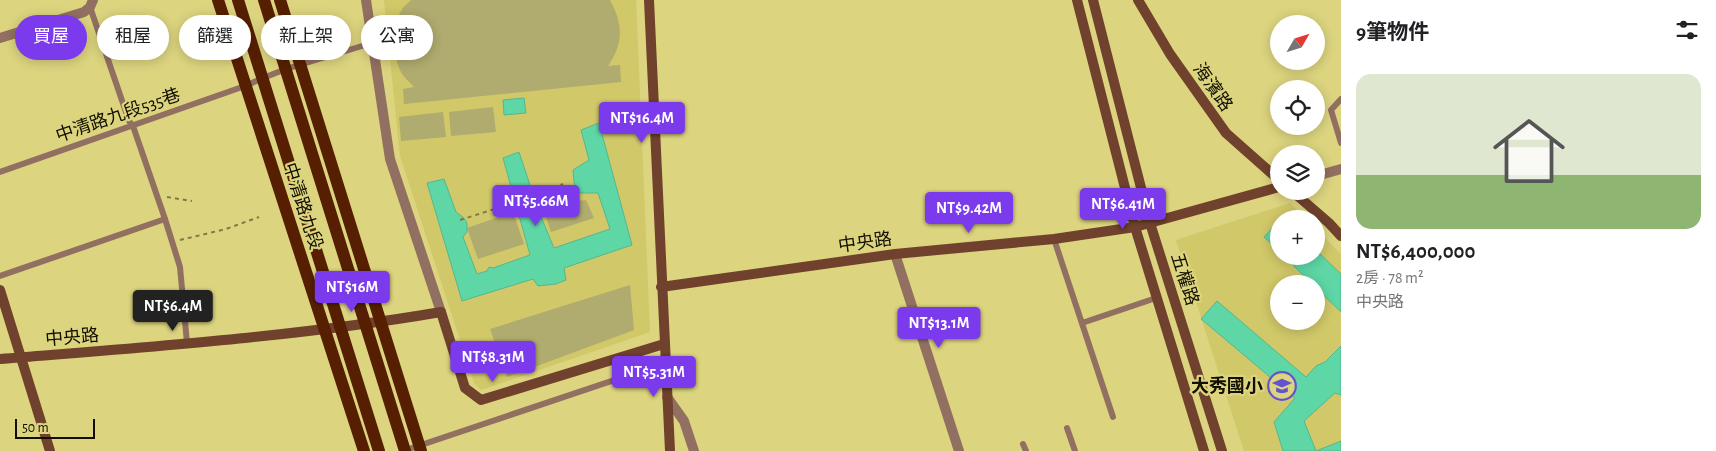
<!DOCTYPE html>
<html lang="zh-TW">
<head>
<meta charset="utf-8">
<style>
	body { margin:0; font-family:"Alegreya Sans","Noto Sans TC",sans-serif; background:#f6f6f6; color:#202124; height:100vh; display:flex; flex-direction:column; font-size:19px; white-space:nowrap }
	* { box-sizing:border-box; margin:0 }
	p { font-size:16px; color:#757577 }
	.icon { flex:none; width:28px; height:28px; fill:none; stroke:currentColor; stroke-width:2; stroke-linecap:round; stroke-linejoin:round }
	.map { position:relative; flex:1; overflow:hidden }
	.panel { display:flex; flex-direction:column; background:#fff; width:375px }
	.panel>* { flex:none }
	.guide { position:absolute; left:15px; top:15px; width:475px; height:45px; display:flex; gap:10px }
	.needle { width:32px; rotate:51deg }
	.controls { position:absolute; left:1270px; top:15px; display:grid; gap:10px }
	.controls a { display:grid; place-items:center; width:55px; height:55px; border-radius:50%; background:#fff; box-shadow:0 2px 12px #0003; font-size:25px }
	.scale { position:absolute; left:15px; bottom:12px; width:80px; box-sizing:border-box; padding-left:5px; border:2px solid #120f00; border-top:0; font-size:14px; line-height:18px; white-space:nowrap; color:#120f00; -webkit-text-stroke:4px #dcd47e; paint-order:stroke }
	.price { position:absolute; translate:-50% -42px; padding:0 11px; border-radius:5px; background:#7c3aed; color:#fff; font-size:16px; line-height:32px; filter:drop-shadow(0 1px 2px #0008) }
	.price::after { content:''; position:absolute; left:50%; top:30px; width:15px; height:11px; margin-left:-8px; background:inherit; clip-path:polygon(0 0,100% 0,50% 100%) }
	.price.active { background:#222; color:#fff }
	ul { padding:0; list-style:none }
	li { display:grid; align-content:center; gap:10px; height:265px; padding:0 15px }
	li span { display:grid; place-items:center; height:155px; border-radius:15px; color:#555 }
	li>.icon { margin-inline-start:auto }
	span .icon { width:90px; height:90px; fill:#fffc; stroke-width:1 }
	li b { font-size:21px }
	h2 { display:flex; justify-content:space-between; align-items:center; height:60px; padding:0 15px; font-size:21px }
	.chip { padding:0 18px; border-radius:22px; background:#fff; box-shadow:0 2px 12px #0003; font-size:18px; line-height:45px }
	.chip.active { background:#7c3aed; color:#fff }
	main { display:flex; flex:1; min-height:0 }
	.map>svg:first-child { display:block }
	.built { fill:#d1c869; fill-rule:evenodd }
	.green { fill:#b0ab6e }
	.building { fill:#5ed6a5; stroke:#57b68f }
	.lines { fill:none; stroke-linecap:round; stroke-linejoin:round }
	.path { stroke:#807a45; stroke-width:2; stroke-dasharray:4 4; stroke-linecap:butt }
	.lane { stroke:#927061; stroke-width:6 }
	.street { stroke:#927061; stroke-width:10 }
	.secondary { stroke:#70412c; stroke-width:10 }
	.primary { stroke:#571f01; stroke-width:12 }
	.labels { text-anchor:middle; stroke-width:4.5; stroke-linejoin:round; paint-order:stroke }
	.street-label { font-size:18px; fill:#120f00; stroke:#dcd47e }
	.poi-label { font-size:18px; font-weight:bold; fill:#120f00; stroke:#dcd47e; text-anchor:end }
</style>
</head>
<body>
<main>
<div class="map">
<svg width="1341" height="451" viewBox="0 0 1341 451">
	<rect width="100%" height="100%" fill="#dcd47e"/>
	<!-- built -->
	<path class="built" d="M384,0H636L650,332L481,390L474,383L400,156Z
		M1290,203L1306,219H1279V256H1316V229L1341,254V451H1244L1176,240ZM1279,284H1316V321H1279Z"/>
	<!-- green -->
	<path class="green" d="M411,0H610C623,24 624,42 608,66L620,65L621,82L404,104L403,89L414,87C410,82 404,78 401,72C392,54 391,29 401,11C403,7 408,3 411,0Z
		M493,107L496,132L451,136L449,112Z
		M443,112L446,137L401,141L399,117Z
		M566,190C570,198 577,202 586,200L594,218L551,232L540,199Z
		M513,212L524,244L478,259L467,228Z
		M630,285L634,330L507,377L490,329Z"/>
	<!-- building -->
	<path class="building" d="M524,98L526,113L504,115L503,100Z
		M599,123L632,245L564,268L566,280L556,284L538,286L533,279L462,301L427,183L444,179L456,212L464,218L467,223V232L463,237L477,274L487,271L489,267L493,268L530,255L503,158L519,152L539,212L554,248L610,229L598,193H575L573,170L589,160L581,130Z
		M1279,221V251L1264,237Z
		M1316,250L1341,274V312L1316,288V284H1312L1284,256H1316Z
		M1217,301L1306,377L1316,366L1325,362L1341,346V395L1335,393L1304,421L1316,451L1341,441V451H1283L1274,422L1295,398L1201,319Z"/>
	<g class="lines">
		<!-- path -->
		<path class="path" d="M530,195L563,184
			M167,197L192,201
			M460,220L501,207
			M180,240L226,229L259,217"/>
		<!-- lane -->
		<path class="lane" d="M90,7L129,121L133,126L165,219L180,267L187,343
			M1341,99L1331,110L1341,143
			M0,172L245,86L263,78L286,69L372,43
			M1054,239L1113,417
			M0,276L165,219
			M1082,323L1156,298
			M1067,428L1075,451
			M1023,444L1026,451
			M403,451L665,363"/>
		<!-- street -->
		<path class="street" d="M366,0L390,159L441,312
			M0,38L84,12L90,7L93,0
			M1316,176L1341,169
			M895,254L959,451
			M667,397L684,421L694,451"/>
		<!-- secondary -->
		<path class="secondary" d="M649,0L670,451
			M1077,0L1135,227L1204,451
			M1093,0L1150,223L1222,451
			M1138,0L1170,54L1226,133L1279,180
			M1292,191L1329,223L1341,236
			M661,287L895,254L1054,239L1135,227L1279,187
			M0,290L50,451
			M0,359C147,347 295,337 441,312L465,388L481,400L664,344"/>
		<!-- primary -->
		<path class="primary" d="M218,0L364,451
			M238,0L379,451
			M264,0L405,451
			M280,0L421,451"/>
	</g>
	<!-- icons -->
	<defs>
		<symbol id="school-ring" viewBox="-11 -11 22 22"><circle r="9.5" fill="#dcd47e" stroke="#6354cd" stroke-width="1.5"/><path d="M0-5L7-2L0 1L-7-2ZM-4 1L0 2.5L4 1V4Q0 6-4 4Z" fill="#6354cd"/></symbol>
	</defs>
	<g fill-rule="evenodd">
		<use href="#school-ring" x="1266" y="370" width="32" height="32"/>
	</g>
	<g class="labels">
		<!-- street labels -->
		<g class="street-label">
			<text transform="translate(1213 87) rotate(55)" y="6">海濱路</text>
			<text transform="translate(118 115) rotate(-19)" y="6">中清路九段535巷</text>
			<text transform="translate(303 206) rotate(72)" y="6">中清路九段</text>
			<text transform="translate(865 242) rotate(-8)" y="6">中央路</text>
			<text transform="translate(1185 279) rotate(72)" y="6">五權路</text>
			<text transform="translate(72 337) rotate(-5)" y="6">中央路</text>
		</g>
		<!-- poi labels -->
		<g class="poi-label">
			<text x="1263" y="392">大秀國小</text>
		</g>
	</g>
</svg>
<div class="controls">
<a><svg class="needle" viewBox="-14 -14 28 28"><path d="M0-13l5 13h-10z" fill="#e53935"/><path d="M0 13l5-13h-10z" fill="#757577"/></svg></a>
<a><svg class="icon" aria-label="locate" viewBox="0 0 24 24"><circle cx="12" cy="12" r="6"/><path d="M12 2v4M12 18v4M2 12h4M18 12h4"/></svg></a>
<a><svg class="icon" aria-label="layers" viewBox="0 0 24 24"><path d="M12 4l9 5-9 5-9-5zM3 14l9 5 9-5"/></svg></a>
<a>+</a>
<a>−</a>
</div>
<div class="scale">50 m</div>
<b class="price" style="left:642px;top:144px">NT$16.4M</b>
<b class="price" style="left:536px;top:227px">NT$5.66M</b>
<b class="price" style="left:1123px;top:230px">NT$6.41M</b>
<b class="price" style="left:969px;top:234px">NT$9.42M</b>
<b class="price" style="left:352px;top:313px">NT$16M</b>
<b class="price active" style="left:173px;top:332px">NT$6.4M</b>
<b class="price" style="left:939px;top:349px">NT$13.1M</b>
<b class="price" style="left:493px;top:383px">NT$8.31M</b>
<b class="price" style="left:654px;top:398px">NT$5.31M</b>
<div class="guide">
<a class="chip active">買屋</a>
<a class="chip">租屋</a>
<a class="chip">篩選</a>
<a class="chip">新上架</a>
<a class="chip">公寓</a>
</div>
</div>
<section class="panel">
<h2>9筆物件<svg class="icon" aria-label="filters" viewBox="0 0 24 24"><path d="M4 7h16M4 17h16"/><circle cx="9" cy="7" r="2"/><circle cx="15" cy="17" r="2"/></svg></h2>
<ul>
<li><span style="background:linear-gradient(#dfe7d0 65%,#8fb573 0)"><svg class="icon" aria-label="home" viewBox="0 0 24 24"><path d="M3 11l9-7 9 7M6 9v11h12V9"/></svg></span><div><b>NT$6,400,000</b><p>2房 · 78 m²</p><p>中央路</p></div></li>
</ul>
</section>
</main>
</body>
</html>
